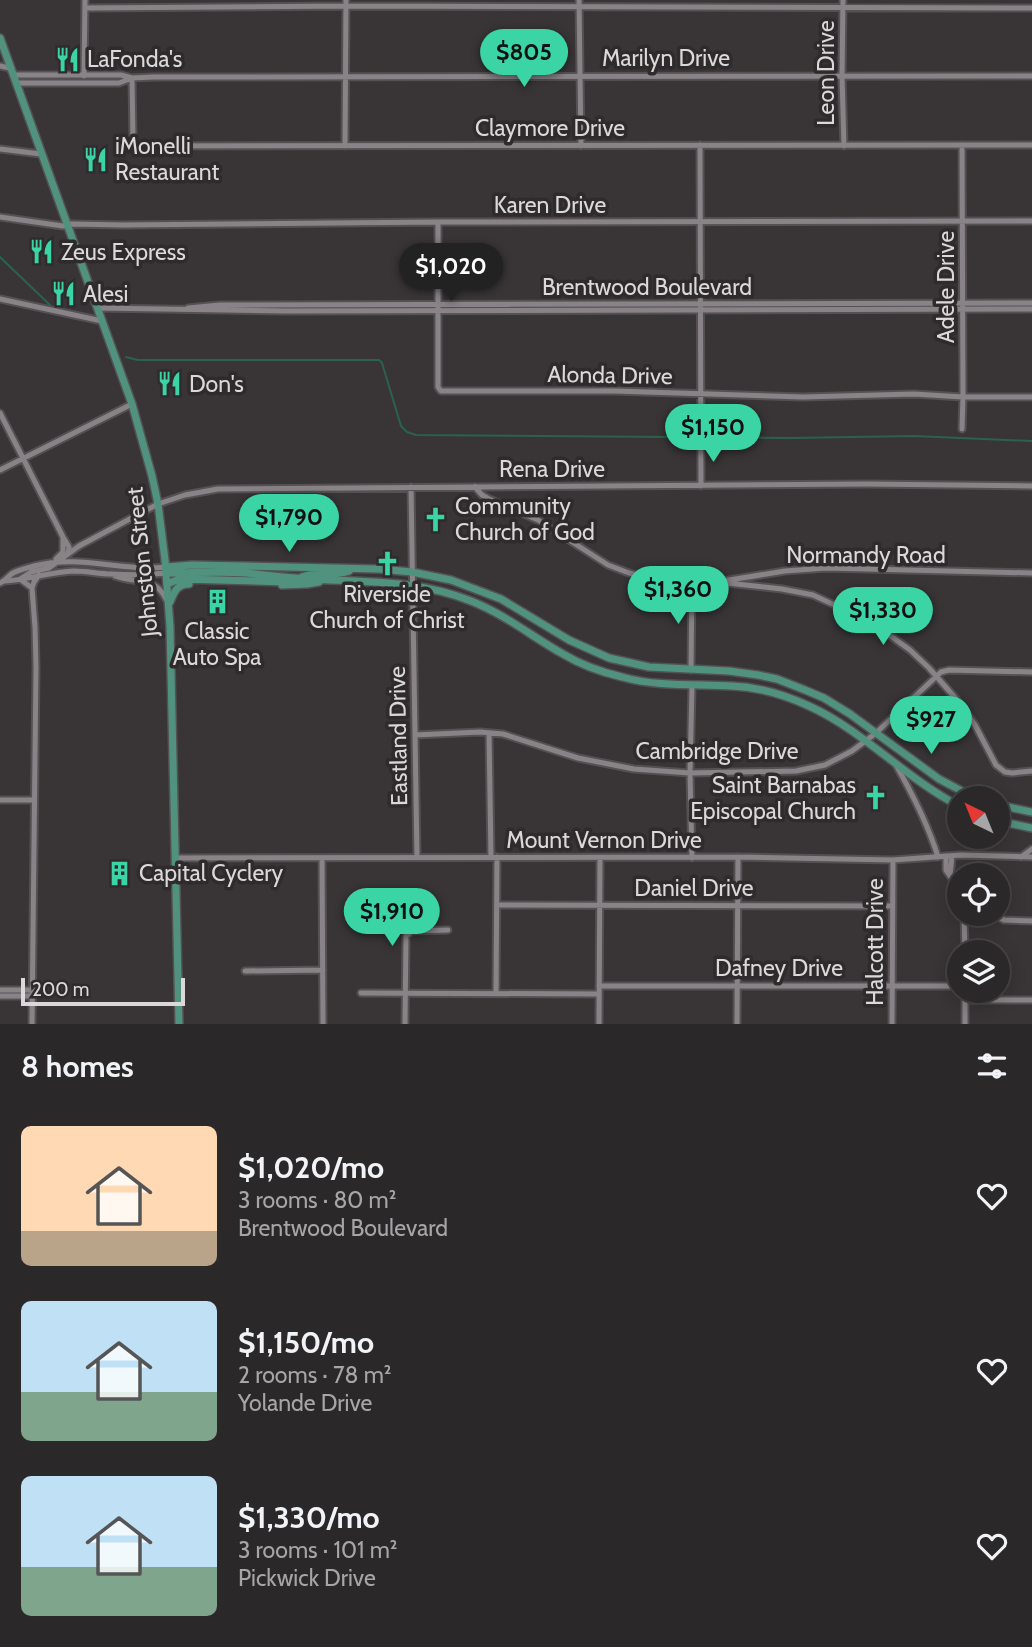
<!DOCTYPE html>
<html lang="en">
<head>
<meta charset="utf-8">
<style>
	body { margin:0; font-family:Cabin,sans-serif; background:#333031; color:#f1f3f6; height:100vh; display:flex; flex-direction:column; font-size:26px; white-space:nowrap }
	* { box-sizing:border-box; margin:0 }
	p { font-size:23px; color:#a6a6a8 }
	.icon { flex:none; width:38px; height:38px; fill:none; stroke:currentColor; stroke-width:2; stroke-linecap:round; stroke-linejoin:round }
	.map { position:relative; height:1024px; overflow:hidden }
	.side { display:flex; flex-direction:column; background:#2b2829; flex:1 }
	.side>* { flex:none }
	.needle { width:46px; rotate:317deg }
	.buttons { position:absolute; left:947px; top:786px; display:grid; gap:14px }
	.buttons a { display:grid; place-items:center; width:63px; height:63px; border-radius:50%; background:#2b2829; box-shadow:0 4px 18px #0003,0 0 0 2px #474446; font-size:35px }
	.scale { position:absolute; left:21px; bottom:18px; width:164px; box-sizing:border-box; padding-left:7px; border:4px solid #dbd8da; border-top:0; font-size:19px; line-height:24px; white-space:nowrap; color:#dbd8da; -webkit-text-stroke:5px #2f2b2d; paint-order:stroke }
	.price { position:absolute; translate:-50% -60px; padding:0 16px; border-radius:24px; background:#3bd4a4; color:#111; font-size:23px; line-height:46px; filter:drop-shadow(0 2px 4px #0008) }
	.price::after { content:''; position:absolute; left:50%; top:42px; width:21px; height:16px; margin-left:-10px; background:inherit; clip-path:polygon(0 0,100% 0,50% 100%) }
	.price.current { background:#222; color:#fff }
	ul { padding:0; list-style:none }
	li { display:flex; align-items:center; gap:21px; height:175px; padding:0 21px }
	li span { display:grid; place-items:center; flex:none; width:196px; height:140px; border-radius:10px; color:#555 }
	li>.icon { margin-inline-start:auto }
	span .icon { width:84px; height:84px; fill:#fffc; stroke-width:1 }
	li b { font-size:30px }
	h2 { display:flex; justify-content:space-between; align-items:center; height:84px; padding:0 21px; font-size:30px }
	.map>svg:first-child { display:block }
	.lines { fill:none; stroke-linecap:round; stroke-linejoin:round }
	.stream { stroke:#2b624e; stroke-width:2 }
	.minor-casing { stroke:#545153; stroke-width:9 }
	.major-casing { stroke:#545153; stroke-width:10 }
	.minor { stroke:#898387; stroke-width:5 }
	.major { stroke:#50927e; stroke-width:7 }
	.labels { text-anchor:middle; stroke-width:7; stroke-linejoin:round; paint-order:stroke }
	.street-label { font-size:23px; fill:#dbd8da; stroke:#2f2b2d }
	.poi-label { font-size:23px; fill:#dbd8da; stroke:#2f2b2d; text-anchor:start }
</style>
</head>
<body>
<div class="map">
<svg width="1032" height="1024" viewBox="0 0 1032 1024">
	<rect width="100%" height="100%" fill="#393537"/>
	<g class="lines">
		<!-- stream -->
		<path class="stream" d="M0,257L50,305
			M126,357L138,360H379L382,363L401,426L407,432L416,435L790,438L914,436L1032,441"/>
		<defs>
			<path id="minor" d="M579,0L581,146
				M843,0L842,76L844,146
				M85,8L346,6L1032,8
				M0,66L10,68
				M13,75H121L132,78L133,140L135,143L141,146L1032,145
				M84,76L85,0
				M16,83H119L132,78L153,77L1032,76
				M700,145L701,486
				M345,146L346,0
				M0,149L41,154
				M0,217L63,226L72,224L123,225L438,222L1032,221
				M438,222V387L441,391H615L803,397L914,394L963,397H1032
				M0,299L102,321
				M98,308L285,311L1032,309
				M188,308L220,305L1032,303
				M0,413L63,537L69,547L68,554
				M962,429L963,397L962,145
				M0,470L132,404
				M411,487L417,857
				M475,487L482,495L489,499L538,520L608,565L629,573L661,581L711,583L785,571L826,568L1032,573
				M56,559L63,552V537
				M115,576C136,584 155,576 166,599
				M4,581C27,580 50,572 74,571C87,571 99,574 112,574C130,575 148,575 166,573
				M0,583C5,581 8,576 13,573C19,570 27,568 34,566C82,554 119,572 166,567
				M727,583L782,589L813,595L856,615L888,634L910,650L929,668L957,700L975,725L996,765L1005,772L1012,773L1032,771
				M32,588L20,579L31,572L49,568L79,546L158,504L185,495L218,489L867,484L1032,486
				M691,670L692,583
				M692,686L690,773L692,858
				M489,733L491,857
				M415,735L480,732L503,734L578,758L634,769L690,773L796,771L825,765L852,751L876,733L941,672L949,670L1032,672
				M896,765C913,795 928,824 938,857
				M0,800H34
				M946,856V870L959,889
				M1021,857L1032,849
				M176,858L738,857L893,860L961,855L1032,857
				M322,858L323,1024
				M950,876L952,856
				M497,905L892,906
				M964,914L965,952
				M992,914L1004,920L1032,921
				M245,971L323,970
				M599,986H959
				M0,990H32
				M361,993L599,994
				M496,993L497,857
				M0,996H32
				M965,1000H1032
				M32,1024L36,667L35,627L32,588L34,582L39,575
				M405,1024L406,936L412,931L448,930
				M599,1024L600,858
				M737,1024L738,857
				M892,1024L893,860
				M965,1024V990"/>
			<path id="major" d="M0,38L132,404L152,476L158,504L165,560L170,627L179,1024
				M166,567L192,565L379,569L412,572L451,580L501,599L569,640L609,658L649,667L729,671L758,675L777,679L805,690L824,698L850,714L939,779L975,798
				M166,573C192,573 219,571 246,573C267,575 288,578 309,579C365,582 418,580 471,601C506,615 531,636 563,654C581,665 601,672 622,677C658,687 695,684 732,686C759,687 785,695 809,706C864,731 905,778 959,806
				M302,577C317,571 333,577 349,571
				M167,584L177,580L183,579L287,582
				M282,585L307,584L319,582
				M170,602C174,592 177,584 189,584
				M998,805L1032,812
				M998,821L1032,828"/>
		</defs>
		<!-- minor casing -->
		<use href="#minor" class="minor-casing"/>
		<!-- major casing -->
		<use href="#major" class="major-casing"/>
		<!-- minor -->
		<use href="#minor" class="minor"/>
		<!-- major -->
		<use href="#major" class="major"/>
	</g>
	<!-- icons -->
	<defs>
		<symbol id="restaurant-bare" viewBox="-9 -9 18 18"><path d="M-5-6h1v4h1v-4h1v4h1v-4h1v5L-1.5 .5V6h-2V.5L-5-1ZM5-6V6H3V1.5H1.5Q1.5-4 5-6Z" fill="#3bd4a4" stroke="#2f2b2d" stroke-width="2.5" paint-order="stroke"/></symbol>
		<symbol id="church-bare" viewBox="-9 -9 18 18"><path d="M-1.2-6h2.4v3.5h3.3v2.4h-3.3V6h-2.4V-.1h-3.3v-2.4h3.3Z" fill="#3bd4a4" stroke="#2f2b2d" stroke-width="2.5" paint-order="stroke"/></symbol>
		<symbol id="building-bare" viewBox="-9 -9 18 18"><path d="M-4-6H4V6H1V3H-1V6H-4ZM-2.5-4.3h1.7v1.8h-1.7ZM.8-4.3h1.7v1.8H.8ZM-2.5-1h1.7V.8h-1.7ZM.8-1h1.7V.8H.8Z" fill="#3bd4a4" stroke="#2f2b2d" stroke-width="2.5" paint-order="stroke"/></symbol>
	</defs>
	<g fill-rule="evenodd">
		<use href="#restaurant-bare" x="50" y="42" width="35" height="35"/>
		<use href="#restaurant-bare" x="78" y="142" width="35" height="35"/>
		<use href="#restaurant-bare" x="24" y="234" width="35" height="35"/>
		<use href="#restaurant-bare" x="46" y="276" width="35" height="35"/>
		<use href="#restaurant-bare" x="152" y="366" width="35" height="35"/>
		<use href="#church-bare" x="418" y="502" width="35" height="35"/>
		<use href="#church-bare" x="370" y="546" width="35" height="35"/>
		<use href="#building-bare" x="200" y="584" width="35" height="35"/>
		<use href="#church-bare" x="858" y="780" width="35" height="35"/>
		<use href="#building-bare" x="102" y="856" width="35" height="35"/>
	</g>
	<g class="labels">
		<!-- street labels -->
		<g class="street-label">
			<text x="666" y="66">Marilyn Drive</text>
			<text transform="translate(826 73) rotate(-90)" y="8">Leon Drive</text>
			<text x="550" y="136">Claymore Drive</text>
			<text x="550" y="213">Karen Drive</text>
			<text x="647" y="295">Brentwood Boulevard</text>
			<text transform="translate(946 287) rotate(-90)" y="8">Adele Drive</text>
			<text transform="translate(610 375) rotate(1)" y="8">Alonda Drive</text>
			<text x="552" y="477">Rena Drive</text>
			<text x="866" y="563">Normandy Road</text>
			<text transform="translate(142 562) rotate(-96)" y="8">Johnston Street</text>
			<text transform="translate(398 736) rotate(-91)" y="8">Eastland Drive</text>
			<text x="717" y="759">Cambridge Drive</text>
			<text x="604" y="848">Mount Vernon Drive</text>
			<text x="694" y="896">Daniel Drive</text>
			<text transform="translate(875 942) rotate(-90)" y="8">Halcott Drive</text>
			<text x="779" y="976">Dafney Drive</text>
		</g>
		<!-- poi labels -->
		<g class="poi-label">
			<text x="87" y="67">LaFonda's</text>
			<text x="115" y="154">iMonelli<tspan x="115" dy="26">Restaurant</tspan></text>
			<text x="61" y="260">Zeus Express</text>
			<text x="83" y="302">Alesi</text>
			<text x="189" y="392">Don's</text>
			<text x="455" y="514">Community<tspan x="455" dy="26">Church of God</tspan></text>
			<text x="387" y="602" text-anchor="middle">Riverside<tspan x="387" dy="26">Church of Christ</tspan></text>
			<text x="217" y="639" text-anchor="middle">Classic<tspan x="217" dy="26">Auto Spa</tspan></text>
			<text x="856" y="793" text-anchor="end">Saint Barnabas<tspan x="856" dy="26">Episcopal Church</tspan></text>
			<text x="139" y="881">Capital Cyclery</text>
		</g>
	</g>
</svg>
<div class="buttons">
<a><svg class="needle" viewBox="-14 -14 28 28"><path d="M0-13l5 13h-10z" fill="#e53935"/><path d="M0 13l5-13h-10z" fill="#a6a6a8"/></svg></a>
<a><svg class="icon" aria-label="locate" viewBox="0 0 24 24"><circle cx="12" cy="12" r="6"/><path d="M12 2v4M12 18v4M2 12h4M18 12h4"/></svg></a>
<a><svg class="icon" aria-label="layers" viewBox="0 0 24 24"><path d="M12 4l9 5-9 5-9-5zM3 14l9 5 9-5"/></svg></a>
</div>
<div class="scale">200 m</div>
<b class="price" style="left:524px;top:89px">$805</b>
<b class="price current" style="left:451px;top:303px">$1,020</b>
<b class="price" style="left:713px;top:464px">$1,150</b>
<b class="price" style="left:289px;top:554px">$1,790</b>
<b class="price" style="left:678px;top:626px">$1,360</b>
<b class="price" style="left:883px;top:647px">$1,330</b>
<b class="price" style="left:931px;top:756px">$927</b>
<b class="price" style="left:392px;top:948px">$1,910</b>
</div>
<section class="side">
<h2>8 homes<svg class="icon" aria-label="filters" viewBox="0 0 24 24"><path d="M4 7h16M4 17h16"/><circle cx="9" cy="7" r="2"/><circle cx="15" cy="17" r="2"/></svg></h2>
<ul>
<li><span style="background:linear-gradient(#ffd9b3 75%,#b9a48a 0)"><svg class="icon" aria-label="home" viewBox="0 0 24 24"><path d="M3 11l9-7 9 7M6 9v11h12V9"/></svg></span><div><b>$1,020/mo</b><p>3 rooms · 80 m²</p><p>Brentwood Boulevard</p></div><svg class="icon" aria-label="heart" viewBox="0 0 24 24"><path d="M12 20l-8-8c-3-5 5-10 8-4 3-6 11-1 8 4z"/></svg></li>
<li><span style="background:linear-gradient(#bfe0f5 65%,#7fa58c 0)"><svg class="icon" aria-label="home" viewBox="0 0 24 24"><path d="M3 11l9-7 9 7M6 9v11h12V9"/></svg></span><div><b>$1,150/mo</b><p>2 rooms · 78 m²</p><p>Yolande Drive</p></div><svg class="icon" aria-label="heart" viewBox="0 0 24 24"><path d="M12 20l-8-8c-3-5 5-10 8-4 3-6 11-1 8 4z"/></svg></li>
<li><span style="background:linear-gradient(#bfe0f5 65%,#7fa58c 0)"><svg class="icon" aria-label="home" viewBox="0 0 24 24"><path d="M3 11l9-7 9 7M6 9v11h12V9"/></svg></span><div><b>$1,330/mo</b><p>3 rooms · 101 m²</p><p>Pickwick Drive</p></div><svg class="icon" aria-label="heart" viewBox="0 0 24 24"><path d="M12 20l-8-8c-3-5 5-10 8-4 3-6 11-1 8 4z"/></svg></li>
</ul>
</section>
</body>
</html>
